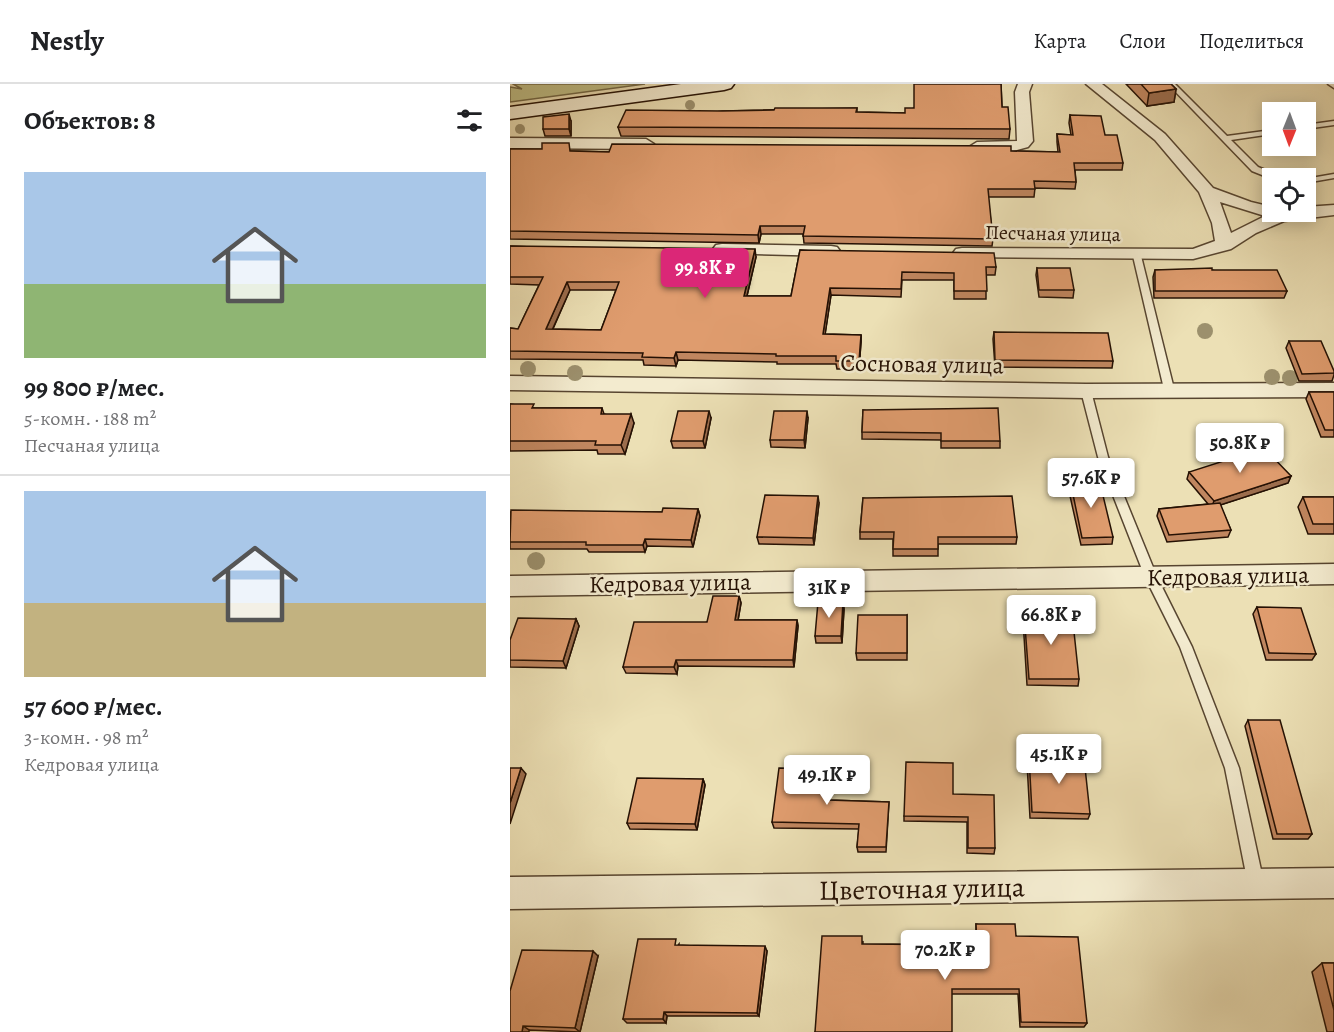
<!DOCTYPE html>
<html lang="ru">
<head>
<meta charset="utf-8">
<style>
	body { margin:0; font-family:Alegreya,serif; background:#f2f2f2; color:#202124; height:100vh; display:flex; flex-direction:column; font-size:22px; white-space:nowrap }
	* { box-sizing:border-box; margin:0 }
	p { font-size:20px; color:#757577 }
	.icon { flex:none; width:33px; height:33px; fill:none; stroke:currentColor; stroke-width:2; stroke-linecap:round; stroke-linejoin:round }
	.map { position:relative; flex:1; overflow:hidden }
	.panel { display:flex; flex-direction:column; background:#fff; width:510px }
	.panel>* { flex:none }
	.needle { width:39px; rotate:181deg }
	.controls { position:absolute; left:752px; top:18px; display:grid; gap:12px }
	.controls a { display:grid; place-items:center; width:54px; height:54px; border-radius:0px; background:#fff; box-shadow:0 3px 15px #0003; font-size:30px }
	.price { position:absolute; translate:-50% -51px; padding:0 14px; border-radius:6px; background:#fff; color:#222; font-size:20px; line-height:39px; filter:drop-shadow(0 2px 3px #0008) }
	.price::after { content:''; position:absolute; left:50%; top:36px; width:18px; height:14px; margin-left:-9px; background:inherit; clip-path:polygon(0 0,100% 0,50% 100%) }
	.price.on { background:#db2777; color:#fff }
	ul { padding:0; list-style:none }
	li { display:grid; align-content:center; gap:12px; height:318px; padding:0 24px }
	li+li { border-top:2px solid #e0e0e0 }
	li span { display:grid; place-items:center; height:186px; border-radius:0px; color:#555 }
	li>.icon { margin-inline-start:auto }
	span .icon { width:108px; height:108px; fill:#fffc; stroke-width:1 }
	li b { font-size:26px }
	h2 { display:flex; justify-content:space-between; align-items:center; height:72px; padding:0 24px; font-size:26px }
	header { display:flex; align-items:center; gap:36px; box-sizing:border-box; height:84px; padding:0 30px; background:#fff; border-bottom:2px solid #e0e0e0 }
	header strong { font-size:28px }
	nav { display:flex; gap:33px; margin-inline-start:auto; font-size:21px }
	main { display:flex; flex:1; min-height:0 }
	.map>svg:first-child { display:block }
	.green { fill:#c0c088; stroke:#726846; stroke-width:1.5 }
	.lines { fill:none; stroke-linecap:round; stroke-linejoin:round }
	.lane-casing { stroke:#574530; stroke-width:3 }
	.street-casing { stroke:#574530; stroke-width:3 }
	.secondary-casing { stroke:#251104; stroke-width:3 }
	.lane { fill:#f3ebcf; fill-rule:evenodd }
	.street { fill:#f3ebcf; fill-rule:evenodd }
	.secondary { fill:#f3ebcf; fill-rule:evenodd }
	.tree { fill:#9c906d }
	.wall { fill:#c0865f; stroke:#251104; stroke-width:1.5; fill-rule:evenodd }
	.shaded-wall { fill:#9c6d4d; stroke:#251104; stroke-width:1.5 }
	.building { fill:#df9c6e; stroke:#251104; stroke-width:1.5; fill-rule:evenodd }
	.labels { text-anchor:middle; stroke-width:5; stroke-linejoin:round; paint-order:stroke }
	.far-street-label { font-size:20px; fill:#251104; stroke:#f3ebcf }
	.street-label { font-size:24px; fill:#251104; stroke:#f3ebcf }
	.near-street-label { font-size:28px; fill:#251104; stroke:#f3ebcf }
</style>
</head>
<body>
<header>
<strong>Nestly</strong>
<nav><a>Карта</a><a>Слои</a><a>Поделиться</a></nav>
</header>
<main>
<section class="panel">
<h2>Объектов: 8<svg class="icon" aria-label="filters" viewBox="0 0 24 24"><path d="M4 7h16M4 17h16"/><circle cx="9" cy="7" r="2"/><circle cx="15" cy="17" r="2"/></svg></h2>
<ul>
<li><span style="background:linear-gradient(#a9c7e8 60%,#8fb573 0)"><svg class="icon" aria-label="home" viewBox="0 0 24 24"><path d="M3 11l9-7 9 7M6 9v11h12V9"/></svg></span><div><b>99 800 ₽/мес.</b><p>5-комн. · 188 m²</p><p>Песчаная улица</p></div></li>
<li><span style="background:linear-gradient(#a9c7e8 60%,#c2b280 0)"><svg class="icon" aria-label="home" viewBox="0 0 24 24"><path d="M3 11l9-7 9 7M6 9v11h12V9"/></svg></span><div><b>57 600 ₽/мес.</b><p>3-комн. · 98 m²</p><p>Кедровая улица</p></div></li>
</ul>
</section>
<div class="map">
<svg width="824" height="948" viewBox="0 0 824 948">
	<rect width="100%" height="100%" fill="#ece0b5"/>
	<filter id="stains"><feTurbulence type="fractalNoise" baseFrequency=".00333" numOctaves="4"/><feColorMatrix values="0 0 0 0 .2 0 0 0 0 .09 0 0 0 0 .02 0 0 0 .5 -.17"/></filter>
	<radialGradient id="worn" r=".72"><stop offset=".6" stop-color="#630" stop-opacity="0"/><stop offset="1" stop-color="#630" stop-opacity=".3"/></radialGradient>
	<!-- green -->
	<path class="green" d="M3,0H135L0,18V3L12,5Z"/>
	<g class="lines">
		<defs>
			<path id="lane" d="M658,0H665L717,52L762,46V50L721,56L748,83L770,92L771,94L762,95L742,87Z
				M818,0H824V4Z
				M824,37V41L795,45V41Z
				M824,90V94L795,99V95Z
				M627,169L631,172L664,305L659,308L654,305L623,172Z
				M576,304L581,307L598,373L647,493L682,563L729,684L754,800L751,805L746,808L741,805L738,800L715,684L670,563L635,493L588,373L571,307Z"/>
			<path id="street" d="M508,0H522L519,8L523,57L518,63L499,68L462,66L459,63L467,58L507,57L505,8Z
				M576,0H592L655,50L703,104L741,118L762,123V128H795V123L824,121V131L774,137L746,149L721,165L683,175L446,173L443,169L446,165L452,164L683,165L705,157L702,139L689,108L645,56ZM710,118L755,132L721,149Z
				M0,54L136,55L144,60L136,65L0,64Z
				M212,160L321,162L327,163L330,167L327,171L321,172L206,169L203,165L206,161Z
				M0,292L576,300L824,299V313L576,314L0,306Z
				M824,480V500L0,512V492Z
				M824,784V814L0,825V793Z"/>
			<path id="secondary" d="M171,0H224L221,4L214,6L0,35V23Z"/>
		</defs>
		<!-- lane casing -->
		<use href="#lane" class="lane-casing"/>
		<!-- street casing -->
		<use href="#street" class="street-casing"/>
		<!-- secondary casing -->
		<use href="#secondary" class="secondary-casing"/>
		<!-- lane -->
		<use href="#lane" class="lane"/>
		<!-- street -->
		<use href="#street" class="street"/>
		<!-- secondary -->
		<use href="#secondary" class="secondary"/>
	</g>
	<!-- trees -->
	<g class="tree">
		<circle cx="180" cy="21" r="5"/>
		<circle cx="10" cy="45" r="5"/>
		<circle cx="695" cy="247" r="8"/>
		<circle cx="18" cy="285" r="8"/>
		<circle cx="65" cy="289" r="8"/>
		<circle cx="762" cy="293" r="8"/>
		<circle cx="780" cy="294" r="8"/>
		<circle cx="26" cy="477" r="9"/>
	</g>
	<!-- wall -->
	<path class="wall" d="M463,0H491L492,23L500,45L499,55L111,52L108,43L212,27L347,24V28L395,29L404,24Z
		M616,0H661L666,5L664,18L637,22Z
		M560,31L595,51L613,79L612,86H565L566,98L565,105L525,104L524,113H478L483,155L482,162L294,159L293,150H251L249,159L0,155V65L99,68L501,67L548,68L547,58V50L561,51L559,39Z
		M61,37V52H35L33,45Z
		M0,162L246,173L237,212H281L290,166L486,183L485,191H476V215H444V196H392L391,213L321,211L315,250L351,251V258L349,285H327L326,280H267V278L168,276L166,282L134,281L133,276L0,275V244L8,245L29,201L0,200ZM60,206H106L91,246L43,245Z
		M527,184L564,206L563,214L529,213L526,191Z
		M645,186H702L777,207L774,214H644L643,193Z
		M484,248L603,277L602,284L485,283L483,255Z
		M779,257L824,287V291L822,297H789L776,264Z
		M799,308H824V353H811L796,315Z
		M0,320L25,324H92L94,330L124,339L115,370H88L87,366L0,367Z
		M353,326L490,357V364H431V356L352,355V348Z
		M201,334L195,364H163L161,357Z
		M298,334L295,364L261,363L260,356Z
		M679,388L781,392L778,399L710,421L721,446L718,453L657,458L647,432L649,425L698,420L677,395Z
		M560,396L603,453L602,460L571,461L558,403Z
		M793,413H824V450H798L788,423Z
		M353,414L507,453L506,460H428V472H383V455H350V448Z
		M309,419L304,461L249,460L247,453Z
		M188,425L190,432L183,463L137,462L135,468H79L77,465H0V428H152Z
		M229,512L231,519L228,536H287L288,542L284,583L168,582L167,590L116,589L113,583L197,538Z
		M333,518L334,525L332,559H306L305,552Z
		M747,523L806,570L802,576H756L743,530Z
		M514,529L569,595L568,602L517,601L513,536Z
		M397,531V576H347L346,569Z
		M66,535L69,542L56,584L0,583V556Z
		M738,636L802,750L798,755H763L735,642Z
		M519,673L580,730L578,735L520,734L517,679Z
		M321,691L319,716L379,718L376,768H348L347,763L349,745L264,744L262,738Z
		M193,695L195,701L187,746L120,745L117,739Z
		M443,710L485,764L484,770L457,769V738L394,737V732Z
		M466,840L506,852L577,939L574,943H510L508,910H442L305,948L353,857V860L466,861Z
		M169,860V861L257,867L249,932H157L156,939H117L113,935Z
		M88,872L70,948L19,946L0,948Z
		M812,879H824V948H817L802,888Z"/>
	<!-- shaded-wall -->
	<path class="shaded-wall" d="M666,5L664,18L637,22L639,9Z
		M59,30L61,37V52L59,45Z
		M250,142L251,150L249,159L248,151Z
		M245,165L246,173L235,220L234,212Z
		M57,198L60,206L39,253L36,245Z
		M320,204L321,211L314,258L313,250Z
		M351,251V258L349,285V277Z
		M166,268L168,276L166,282L164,274Z
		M199,327L201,334L195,364L193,357Z
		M297,327L298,334L295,364L294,356Z
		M121,330L124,339L115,370L111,361Z
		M781,392L778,399L701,424L704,417Z
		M308,412L309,419L304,461L303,454Z
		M188,425L190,432L183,463L181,456Z
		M135,455L137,462L135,468L133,461Z
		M229,512L231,519L227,542L225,536Z
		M333,518L334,525L332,559L331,552Z
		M66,535L69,542L56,584L53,577Z
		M287,536L288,542L284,583L283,576Z
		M166,576L168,582L167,590L164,583Z
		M11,684L16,690L0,740V719Z
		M320,685L321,691L319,721L318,716Z
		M193,695L195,701L187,746L185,740Z
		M255,862L257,867L249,932L247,929Z
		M83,867L88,872L70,948L65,944Z
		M154,928L157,932L156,939L153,935Z
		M13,942L19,946V948H12Z"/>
	<!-- building -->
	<path class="building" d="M404,0H491L492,23H498L500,45L108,43L116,26L212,27L264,26L265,24H347L346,28L395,29V24H404Z
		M631,0H661L666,5L639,9Z
		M59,30V45H33V33Z
		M560,31L591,32L595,51H607L613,79H564L566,98L524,97L525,105H478L483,155L293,152L295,142H250L248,151L0,147V65H32V59H59L60,67L99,68L102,60L501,62V67L550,68L547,50L563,51Z
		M0,162L245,165L234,212H281L290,166L484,169L486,183H476L477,207H444V189L392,188L391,205L320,204L313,250L351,251L349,277H326V272H266V270L166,268L164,274L132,273L133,269L0,267V244L8,245L33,193H0ZM57,198H109L91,246L36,245Z
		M527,184H560L564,206H529Z
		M702,184V186H767L777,207H645V186Z
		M484,248L598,249L603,277L485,276Z
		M779,257H811L824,287V289L792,290Z
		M799,308H824V346H815Z
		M0,320H24L22,324H92L91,330H121L111,361H85L86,357H0Z
		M488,324L490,357H431V349L352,348L353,326Z
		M168,327H199L193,357H161Z
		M264,327H297L294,356H260Z
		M754,364L781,392L704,417L679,388Z
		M589,395L603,453L572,454L560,396Z
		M255,411L308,412L303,454L247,453Z
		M502,412L507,453H428V465H383L384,448H350L353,414Z
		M793,413H824V440H803Z
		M710,419L721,446L659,451L649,425Z
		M153,424L188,425L181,456L135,455L133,461H76V458H0L1,426L152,428Z
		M203,512H229L225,536H287L283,576H166L164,583H113L124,538H197Z
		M308,518H333L331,552H305Z
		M747,523L791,524L806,570L759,569Z
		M514,529H562L569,595H519Z
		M348,531H397V569H346Z
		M8,534L66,535L53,577L0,576V556Z
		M738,636H770L802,750H767Z
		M519,673L574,674L580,730L522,728Z
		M396,678L443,679V710L484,711L485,764H458V733L394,732Z
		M0,684H11L0,719Z
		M269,684L320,685L318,716L379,718L376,763H347L349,740L262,738Z
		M127,694L193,695L185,740L117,739Z
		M466,840H505L506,852L568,853L577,939L511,938L509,905H442V948H305L312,852H352V860L467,861Z
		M128,855H166L165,861L255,862L247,929L154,928L153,935H113Z
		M12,866L83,867L65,944L13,942L12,948H0V907Z
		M812,879H824V926Z"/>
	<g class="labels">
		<!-- far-street labels -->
		<g class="far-street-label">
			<text transform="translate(543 149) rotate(1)" y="7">Песчаная улица</text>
		</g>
		<!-- street labels -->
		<g class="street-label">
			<text transform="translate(412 280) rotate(1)" y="8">Сосновая улица</text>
			<text transform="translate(718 492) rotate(-1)" y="8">Кедровая улица</text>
			<text transform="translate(160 499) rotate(-1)" y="8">Кедровая улица</text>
		</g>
		<!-- near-street labels -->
		<g class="near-street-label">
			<text transform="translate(412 804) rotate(-1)" y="10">Цветочная улица</text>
		</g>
	</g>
	<rect width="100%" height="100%" filter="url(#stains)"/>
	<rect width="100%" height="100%" fill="url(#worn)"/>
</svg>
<div class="controls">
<a><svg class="needle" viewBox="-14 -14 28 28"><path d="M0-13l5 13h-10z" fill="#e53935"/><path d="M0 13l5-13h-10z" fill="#757577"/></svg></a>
<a><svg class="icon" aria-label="locate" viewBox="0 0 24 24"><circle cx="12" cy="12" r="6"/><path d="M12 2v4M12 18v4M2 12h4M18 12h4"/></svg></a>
</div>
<b class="price on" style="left:195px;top:215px">99.8K ₽</b>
<b class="price" style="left:730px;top:390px">50.8K ₽</b>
<b class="price" style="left:581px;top:425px">57.6K ₽</b>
<b class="price" style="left:319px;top:535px">31K ₽</b>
<b class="price" style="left:541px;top:562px">66.8K ₽</b>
<b class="price" style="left:549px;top:701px">45.1K ₽</b>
<b class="price" style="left:317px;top:722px">49.1K ₽</b>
<b class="price" style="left:435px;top:897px">70.2K ₽</b>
</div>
</main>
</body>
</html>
